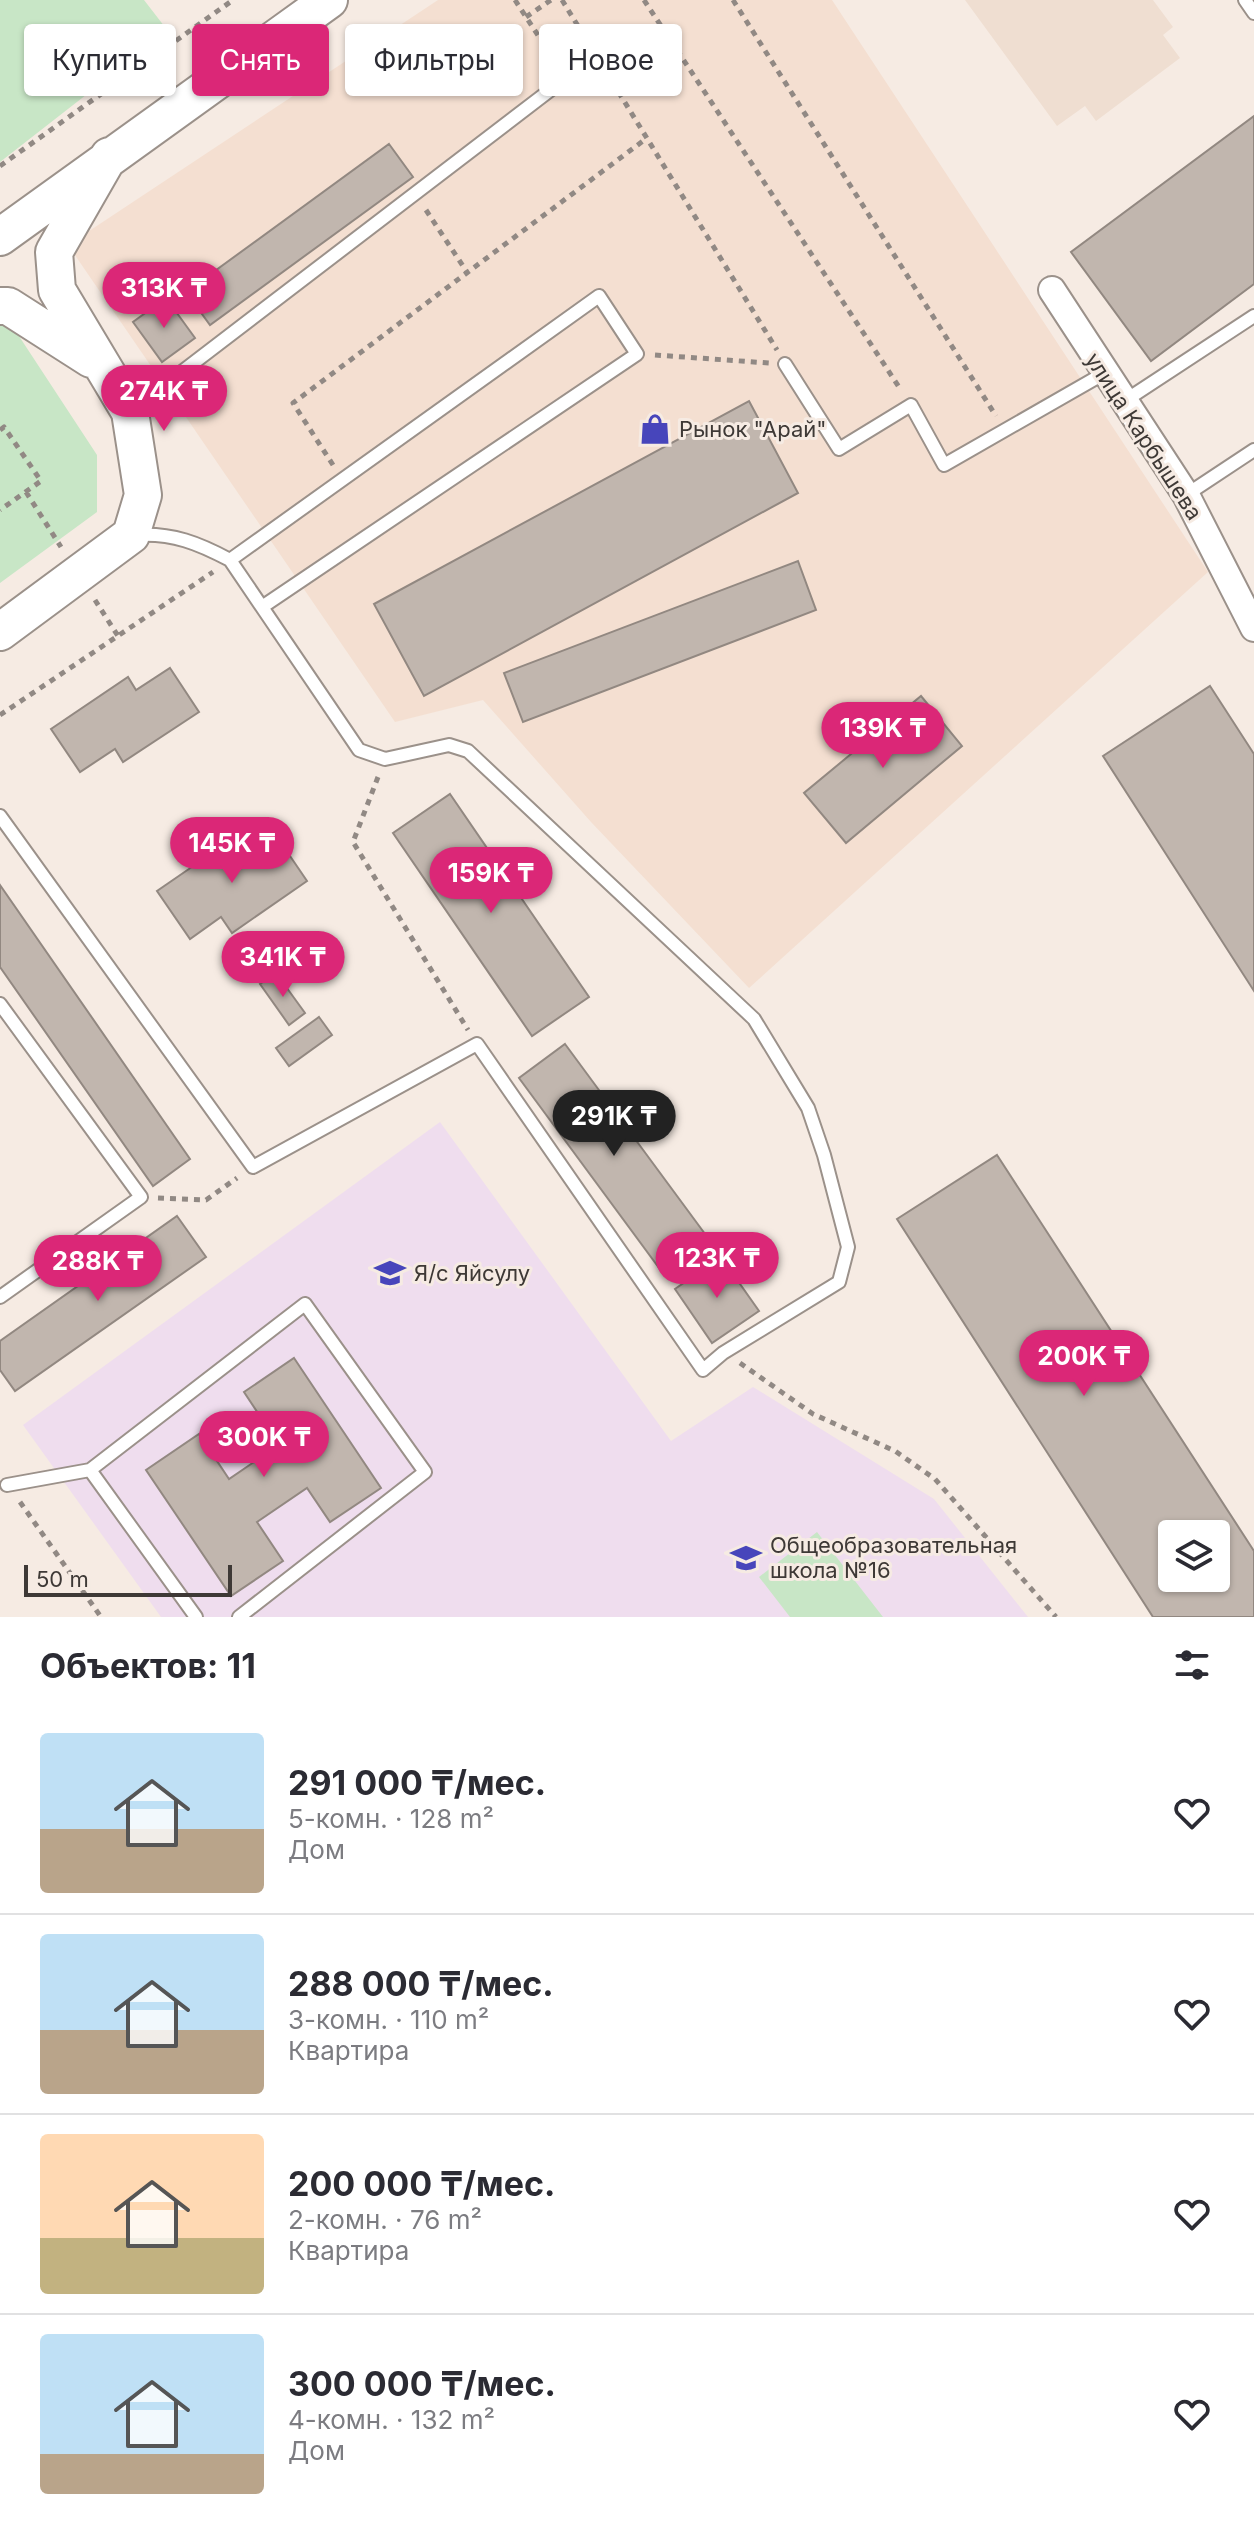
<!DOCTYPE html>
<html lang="ru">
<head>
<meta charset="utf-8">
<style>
	body { margin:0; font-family:Inter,sans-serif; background:#f7f7f7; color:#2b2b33; height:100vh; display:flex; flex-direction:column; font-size:30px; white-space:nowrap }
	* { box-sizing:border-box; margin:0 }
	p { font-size:26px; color:#7c7c81 }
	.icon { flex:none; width:44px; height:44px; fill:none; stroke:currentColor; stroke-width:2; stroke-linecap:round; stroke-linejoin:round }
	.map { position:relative; height:1617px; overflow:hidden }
	.panel { display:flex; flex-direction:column; background:#fff; flex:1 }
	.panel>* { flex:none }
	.hud { position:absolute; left:24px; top:24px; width:800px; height:72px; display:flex; gap:16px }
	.fabs { position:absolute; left:1158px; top:1520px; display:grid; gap:16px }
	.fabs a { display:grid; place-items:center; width:72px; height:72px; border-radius:8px; background:#fff; box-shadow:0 2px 6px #0004; font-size:40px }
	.scale { position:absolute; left:24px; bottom:20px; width:208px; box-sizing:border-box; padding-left:8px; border:4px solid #3e3936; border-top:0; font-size:22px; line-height:28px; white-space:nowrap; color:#3e3936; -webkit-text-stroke:6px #f6ebe3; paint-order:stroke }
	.price { position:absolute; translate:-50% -68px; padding:0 18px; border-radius:28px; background:#db2777; color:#fff; font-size:26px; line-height:52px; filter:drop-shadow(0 2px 4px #0008) }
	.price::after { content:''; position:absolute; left:50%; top:48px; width:24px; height:18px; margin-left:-12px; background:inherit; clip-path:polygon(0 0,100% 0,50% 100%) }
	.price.current { background:#222; color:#fff }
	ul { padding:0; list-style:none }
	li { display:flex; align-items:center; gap:24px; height:200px; padding:0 40px }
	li+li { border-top:2px solid #e1e1e2 }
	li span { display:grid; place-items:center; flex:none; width:224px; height:160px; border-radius:8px; color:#555 }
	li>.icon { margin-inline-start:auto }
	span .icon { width:96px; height:96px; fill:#fffc; stroke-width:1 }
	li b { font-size:34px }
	h2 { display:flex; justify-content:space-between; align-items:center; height:96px; padding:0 40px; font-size:34px }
	.tag { padding:0 28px; border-radius:8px; background:#fff; box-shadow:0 2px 6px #0004; font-size:28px; line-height:72px }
	.tag.current { background:#db2777; color:#fff }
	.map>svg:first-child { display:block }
	.commercial { fill:#f4dfd1 }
	.built { fill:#efded1 }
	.education { fill:#efddee }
	.green { fill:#c8e6c6 }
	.building { fill:#c1b6ae; stroke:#928881; stroke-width:2; fill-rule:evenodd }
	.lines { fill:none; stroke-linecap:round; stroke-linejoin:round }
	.service-casing { stroke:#9b918a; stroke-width:16 }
	.minor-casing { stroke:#9b918a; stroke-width:30 }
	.secondary-casing { stroke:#9b918a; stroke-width:40 }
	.path { stroke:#918984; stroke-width:5; stroke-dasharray:6 6; stroke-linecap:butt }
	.service { stroke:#fff; stroke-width:12 }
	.minor { stroke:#fff; stroke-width:26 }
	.secondary { stroke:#fff; stroke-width:36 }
	.labels { text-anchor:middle; stroke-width:6; stroke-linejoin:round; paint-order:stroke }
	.poi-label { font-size:22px; fill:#3e3936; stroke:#f6ebe3; text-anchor:start }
	.street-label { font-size:22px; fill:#3e3936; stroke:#f6ebe3 }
</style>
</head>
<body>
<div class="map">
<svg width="1254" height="1617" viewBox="0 0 1254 1617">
	<rect width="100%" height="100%" fill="#f6ebe3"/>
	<!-- commercial -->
	<path class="commercial" d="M438,0H832L1208,572L749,988L591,822L483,700L395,722L68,245Z"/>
	<!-- built -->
	<path class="built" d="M965,0H1153L1173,27L1163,35L1180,58L1096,121L1085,106L1057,126Z"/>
	<!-- education -->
	<path class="education" d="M440,1122L671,1441L753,1387L934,1499L1028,1617H161L23,1425Z"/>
	<!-- green -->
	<path class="green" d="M0,0H144L168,31L0,162Z
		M0,321L15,330L97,455V512L0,583Z
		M817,1532L883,1617H790L759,1577Z"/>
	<!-- building -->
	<path class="building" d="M1254,116V284L1151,361L1071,252Z
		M389,144L413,177L210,325L186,292Z
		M166,298L195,338L162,362L133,322Z
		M749,401L798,493L424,696L374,604Z
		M798,561L816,610L523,722L504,673Z
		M170,668L199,712L123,762L115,749L80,772L51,729L128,677L136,690Z
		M1210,686L1254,754V991L1103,756Z
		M921,696L962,746L846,843L804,793Z
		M450,794L589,997L532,1036L393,833Z
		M273,831L307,881L232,933L221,917L190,939L157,891L234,838L244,851Z
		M0,885L190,1159L153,1186L0,967Z
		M276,973L305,1013L289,1025L260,984Z
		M319,1017L332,1035L289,1066L276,1048Z
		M565,1044L708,1238L662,1272L519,1078Z
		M997,1155L1254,1551V1617H1153L897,1219ZM1172,1534H1216V1578H1172Z
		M177,1216L206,1257L15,1391L0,1370V1341Z
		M721,1257L759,1311L712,1343L675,1289Z
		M294,1358L381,1488L330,1522L307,1488L257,1522L283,1561L231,1596L146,1470L199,1434L229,1479L279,1445L244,1392Z"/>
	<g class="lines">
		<defs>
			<path id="service" d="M1245,0L1254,13
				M785,364L839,449L911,405L944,465L1103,374
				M1123,402L1254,316
				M132,410L566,78
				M1186,495L1254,450
				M230,560L599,296L637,354L262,607
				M0,816L253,1167L477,1044L703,1370L723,1353L839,1282L848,1247L824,1155L808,1108L754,1019L468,751L449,745L385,759L359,750L230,560C198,543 173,533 137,535
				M0,1004L141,1197L0,1297
				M90,1470L196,1617
				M7,1485L90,1470L305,1304L425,1472L239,1617"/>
			<path id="minor" d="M1052,290L1186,495L1254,628"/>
			<path id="secondary" d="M0,237L329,0
				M0,306H8L91,359
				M0,632L131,535L143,495L130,412L57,290L54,252L109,156"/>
		</defs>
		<!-- service casing -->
		<use href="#service" class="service-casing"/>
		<!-- minor casing -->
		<use href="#minor" class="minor-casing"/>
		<!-- secondary casing -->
		<use href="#secondary" class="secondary-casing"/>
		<!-- path -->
		<path class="path" d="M515,0L556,63
			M562,0L777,350
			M644,0L901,390
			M733,0L996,416
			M526,17L551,0
			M579,69L596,56
			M0,166L233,0
			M426,210L467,272
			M655,355L769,363
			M0,430L4,427L41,481L0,510
			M333,465L293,403L647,138
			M26,492L61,547
			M95,600L118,636
			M0,715L213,572
			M378,777L353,842L468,1030
			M158,1198L206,1200L237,1178
			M740,1363L813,1414L895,1451L935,1479L1056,1617
			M20,1502L101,1617"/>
		<!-- service -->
		<use href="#service" class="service"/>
		<!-- minor -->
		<use href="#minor" class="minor"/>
		<!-- secondary -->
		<use href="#secondary" class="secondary"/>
	</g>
	<!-- icons -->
	<defs>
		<symbol id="shop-bare" viewBox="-9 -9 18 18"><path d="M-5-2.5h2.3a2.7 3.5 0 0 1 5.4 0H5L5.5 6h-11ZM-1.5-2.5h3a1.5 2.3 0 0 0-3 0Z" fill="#4745bb" stroke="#f6ebe3" stroke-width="2.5" paint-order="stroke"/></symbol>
		<symbol id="school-bare" viewBox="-9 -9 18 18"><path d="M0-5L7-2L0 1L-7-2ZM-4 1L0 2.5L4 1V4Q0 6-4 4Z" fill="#4745bb" stroke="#f6ebe3" stroke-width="2.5" paint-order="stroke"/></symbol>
	</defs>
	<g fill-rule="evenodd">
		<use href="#shop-bare" x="633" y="407" width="44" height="44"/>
		<use href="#school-bare" x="368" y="1251" width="44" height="44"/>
		<use href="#school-bare" x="724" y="1536" width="44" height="44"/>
	</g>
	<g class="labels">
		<!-- poi labels -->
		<g class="poi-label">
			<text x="679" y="437">Рынок "Арай"</text>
			<text x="414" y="1281">Я/c Яйсулу</text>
			<text x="770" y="1553">Общеобразовательная<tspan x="770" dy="25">школа №16</tspan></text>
		</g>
		<!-- street labels -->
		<g class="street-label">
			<text transform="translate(1144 436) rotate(57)" y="8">улица Карбышева</text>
		</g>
	</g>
</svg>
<div class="fabs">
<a><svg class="icon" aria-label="layers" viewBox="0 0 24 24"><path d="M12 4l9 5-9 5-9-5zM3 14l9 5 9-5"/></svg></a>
</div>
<div class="scale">50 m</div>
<b class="price" style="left:164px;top:330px">313K ₸</b>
<b class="price" style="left:164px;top:433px">274K ₸</b>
<b class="price" style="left:883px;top:770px">139K ₸</b>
<b class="price" style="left:232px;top:885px">145K ₸</b>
<b class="price" style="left:491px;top:915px">159K ₸</b>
<b class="price" style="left:283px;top:999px">341K ₸</b>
<b class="price current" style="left:614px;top:1158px">291K ₸</b>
<b class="price" style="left:717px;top:1300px">123K ₸</b>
<b class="price" style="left:98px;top:1303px">288K ₸</b>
<b class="price" style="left:1084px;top:1398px">200K ₸</b>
<b class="price" style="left:264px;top:1479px">300K ₸</b>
<div class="hud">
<a class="tag">Купить</a>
<a class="tag current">Снять</a>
<a class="tag">Фильтры</a>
<a class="tag">Новое</a>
</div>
</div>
<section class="panel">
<h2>Объектов: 11<svg class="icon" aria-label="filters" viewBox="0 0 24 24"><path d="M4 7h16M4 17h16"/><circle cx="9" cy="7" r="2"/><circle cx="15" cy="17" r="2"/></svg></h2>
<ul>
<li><span style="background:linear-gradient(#bfe0f5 60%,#b9a48a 0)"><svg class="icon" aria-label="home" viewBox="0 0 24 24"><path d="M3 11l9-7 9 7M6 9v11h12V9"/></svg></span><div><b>291 000 ₸/мес.</b><p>5-комн. · 128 m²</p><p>Дом</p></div><svg class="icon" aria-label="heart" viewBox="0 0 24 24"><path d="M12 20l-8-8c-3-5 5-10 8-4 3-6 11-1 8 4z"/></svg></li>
<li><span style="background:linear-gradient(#bfe0f5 60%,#b9a48a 0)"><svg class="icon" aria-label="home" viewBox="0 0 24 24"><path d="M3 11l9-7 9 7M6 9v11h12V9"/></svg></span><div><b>288 000 ₸/мес.</b><p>3-комн. · 110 m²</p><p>Квартира</p></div><svg class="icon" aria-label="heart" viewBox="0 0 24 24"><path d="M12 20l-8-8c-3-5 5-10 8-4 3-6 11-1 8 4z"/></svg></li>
<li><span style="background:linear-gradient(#ffd9b3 65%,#c2b280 0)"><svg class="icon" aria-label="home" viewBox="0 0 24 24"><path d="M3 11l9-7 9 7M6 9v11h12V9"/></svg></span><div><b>200 000 ₸/мес.</b><p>2-комн. · 76 m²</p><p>Квартира</p></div><svg class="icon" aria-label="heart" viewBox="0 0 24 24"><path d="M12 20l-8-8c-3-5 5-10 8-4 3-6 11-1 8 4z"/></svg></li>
<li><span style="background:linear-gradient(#bfe0f5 75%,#b9a48a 0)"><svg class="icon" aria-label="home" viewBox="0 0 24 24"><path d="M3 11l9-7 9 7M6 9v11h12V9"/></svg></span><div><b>300 000 ₸/мес.</b><p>4-комн. · 132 m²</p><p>Дом</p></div><svg class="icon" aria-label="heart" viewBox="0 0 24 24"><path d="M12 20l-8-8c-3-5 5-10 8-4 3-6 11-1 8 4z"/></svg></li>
</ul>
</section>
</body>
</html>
